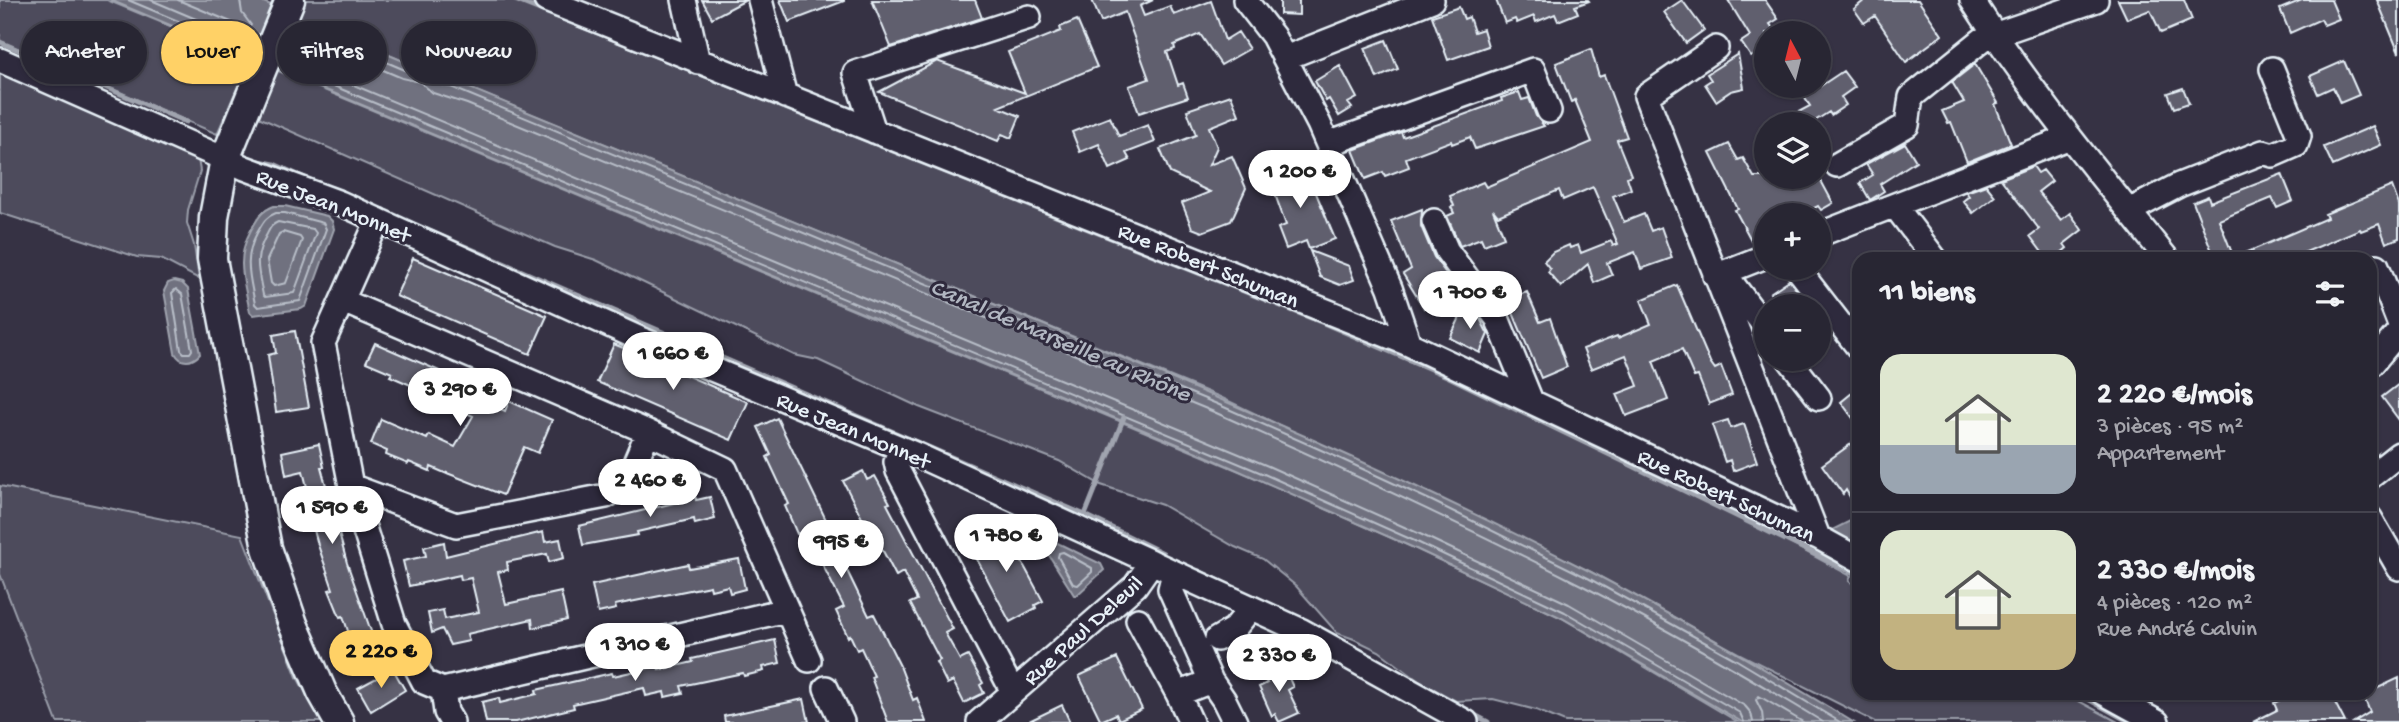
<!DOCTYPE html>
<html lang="fr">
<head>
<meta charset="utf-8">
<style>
	body { margin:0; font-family:"Gochi Hand",sans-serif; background:#34323f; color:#f1f3f6; height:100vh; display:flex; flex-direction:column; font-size:26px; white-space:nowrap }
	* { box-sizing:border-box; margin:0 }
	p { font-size:23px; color:#a5a5ac }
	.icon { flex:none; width:38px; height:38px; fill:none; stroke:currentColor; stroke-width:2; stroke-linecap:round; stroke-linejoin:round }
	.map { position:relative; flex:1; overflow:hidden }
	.sheet { position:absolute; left:1852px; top:252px; width:525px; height:448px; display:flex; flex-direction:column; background:#282633; border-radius:21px; box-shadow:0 2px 5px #0004,0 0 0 2px #44434e }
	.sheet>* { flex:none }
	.top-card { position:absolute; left:21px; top:21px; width:665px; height:63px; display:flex; gap:14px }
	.needle { width:46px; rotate:353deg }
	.buttons { position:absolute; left:1754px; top:21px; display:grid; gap:14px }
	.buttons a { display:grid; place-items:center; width:77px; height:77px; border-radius:50%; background:#282633; box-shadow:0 2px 5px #0004,0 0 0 2px #44434e; font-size:35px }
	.price { position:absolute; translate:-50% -60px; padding:0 16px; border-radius:24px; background:#fff; color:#222; font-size:23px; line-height:46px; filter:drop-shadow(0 2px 4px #0008) }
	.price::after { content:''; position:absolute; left:50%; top:42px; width:21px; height:16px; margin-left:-10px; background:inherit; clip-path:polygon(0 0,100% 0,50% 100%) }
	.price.on { background:#ffd166; color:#111 }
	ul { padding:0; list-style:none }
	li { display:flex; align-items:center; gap:21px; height:175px; padding:0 28px }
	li+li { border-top:2px solid #44434e }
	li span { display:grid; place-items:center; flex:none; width:196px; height:140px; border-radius:21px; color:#555 }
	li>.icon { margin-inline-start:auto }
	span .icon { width:84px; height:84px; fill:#fffc; stroke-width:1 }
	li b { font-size:30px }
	h2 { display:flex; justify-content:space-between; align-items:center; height:84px; padding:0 28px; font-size:30px }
	.pill { padding:0 24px; border-radius:32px; background:#282633; box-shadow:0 2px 5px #0004,0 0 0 2px #44434e; font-size:24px; line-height:63px }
	.pill.on { background:#ffd166; color:#111 }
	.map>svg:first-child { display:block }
	.green { fill:#4d4b5c; stroke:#9a9eaa; stroke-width:2 }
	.water { fill:#70717f; stroke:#a0a4af; stroke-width:2 }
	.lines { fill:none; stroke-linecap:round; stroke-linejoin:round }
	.shore { stroke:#b8bec8; stroke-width:2 }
	.stream { stroke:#a0a4af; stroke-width:5 }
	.building { fill:#605e6e; stroke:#e8f1f8; stroke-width:2 }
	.minor-casing { stroke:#e8f1f8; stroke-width:28 }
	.major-casing { stroke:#e8f1f8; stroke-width:33 }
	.minor { stroke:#2f2a3d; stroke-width:23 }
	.major { stroke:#2f2a3d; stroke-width:28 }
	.labels { text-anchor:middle; stroke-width:6; stroke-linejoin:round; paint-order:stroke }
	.street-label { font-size:23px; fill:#e8f1f8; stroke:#2f2a3d }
	.water-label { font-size:24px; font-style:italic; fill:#b2b7c2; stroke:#2f2a3d }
</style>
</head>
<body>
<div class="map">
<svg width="2399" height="722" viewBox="0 0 2399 722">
	<rect width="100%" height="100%" fill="#363244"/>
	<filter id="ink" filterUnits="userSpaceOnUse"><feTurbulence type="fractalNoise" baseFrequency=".0143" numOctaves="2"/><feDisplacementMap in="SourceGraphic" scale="14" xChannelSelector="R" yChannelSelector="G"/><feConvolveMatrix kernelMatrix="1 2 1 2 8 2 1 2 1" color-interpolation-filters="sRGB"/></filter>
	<g filter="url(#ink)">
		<!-- green -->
		<path class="green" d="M0,0H107L250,59L217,134L0,41Z
			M304,0H515L1400,354L1775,535L1851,576L1849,581L1858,587V693H2064L2118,722H1875L1738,653L1591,572L1220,397L454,82L456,78C440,83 426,70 412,62L408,63L297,17Z
			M0,65L198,159L200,171L188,210L187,223L194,245L199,279L161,259L137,257L0,213Z
			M276,70L1261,480L1414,548L1562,618L1738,722H1565L1536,710L1493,699L1456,701L1419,681L1379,651L1354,639L1337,633L1296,586L1263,559L1235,547L1162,505L1101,485L1059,461L919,407L818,360L794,355L596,260L555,247L256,116Z
			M0,486L242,535L297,677L322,722H57L0,574Z"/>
		<!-- water -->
		<path class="water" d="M110,0H259L408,63H415L434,70L439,78L449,80L457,77L455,82C641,158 827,235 1013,312C1208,393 1403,475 1591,572C1681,619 1767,670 1853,722H1742L1562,618L1414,548L1199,453Z
			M274,206H285L327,216L332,221L334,229L306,306L301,309L253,315L250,312C244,281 235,259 251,230C258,218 261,211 274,206Z
			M174,281L182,283L188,289L200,354C192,363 181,364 175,353L164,291L168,283Z
			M1858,517V548L1828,532Z
			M1043,536L1101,564L1104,570L1077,595H1074L1040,541Z"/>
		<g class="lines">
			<!-- shore -->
			<path class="shore" d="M128,0L252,52
				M151,0L255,44
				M178,0L248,29L251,25L242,13L240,0
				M297,24L405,70C428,70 428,84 451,87L1217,404L1328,453L1432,501L1588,578L1735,659L1840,722
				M294,32L402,78L420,82L433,93L467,104L1214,412C1338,467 1462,524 1583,586C1665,628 1744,674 1823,722
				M284,56L1268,466L1420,534L1569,604L1745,706L1751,713L1753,722
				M281,64L1264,474L1417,542L1565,612L1740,713L1744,722
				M276,213H285L323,223L326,229L300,301L258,307L255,304C250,277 243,259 257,233C263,223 265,217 276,213Z
				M278,222L313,229L316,233L294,293L265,297L263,295C258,269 253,258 267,234C270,228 271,225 278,222Z
				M283,232L300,237L302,240L286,283L274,286L271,283L267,260L279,234Z
				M176,289L182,294L192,350L190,353H184L181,350L172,293Z
				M1063,552L1092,568V572L1078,585L1073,584L1058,557L1059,553Z
				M1763,722L1762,712L1756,700L1759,696L1803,722"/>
			<!-- stream -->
			<path class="stream" d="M515,0L1321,322L1449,377L1858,575
				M0,42L186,122
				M254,160L274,164L307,179
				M432,232L1085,515L1163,553
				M1085,515L1124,417
				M1199,571L1220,581
				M2077,693L2130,722
				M1469,712L1488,722"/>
		</g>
		<!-- building -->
		<path class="building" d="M702,0H746L712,18Z
			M780,0H844V1L789,22Z
			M872,0H975L982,18L891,47Z
			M1092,0H1153L1140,6L1144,16L1170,6L1174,15L1211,1L1225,40L1238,32L1249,49L1221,65L1200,34L1174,45L1175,49L1167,52L1178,85L1183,83L1188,97L1139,113L1129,86L1149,79L1125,12L1101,22Z
			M1280,0H1299V15L1280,14Z
			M1496,0H1588L1589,1L1575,6L1578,13L1558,21L1555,14L1536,22L1534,16L1517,23L1515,19L1505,23Z
			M1682,0L1704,30L1686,43L1664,12Z
			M1728,0H1765L1778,19L1770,24L1776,33H1766V62L1760,52L1751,57L1741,42L1750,36Z
			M1865,0H1918L1942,35L1906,62L1875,16L1864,23L1854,9Z
			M2118,0H2184L2192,20L2161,33L2150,10L2127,19Z
			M2302,0H2331L2339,19L2324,25L2321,19L2290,33L2280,9Z
			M2377,0H2399V53Z
			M1459,7L1464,19L1469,17L1474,32L1483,29L1488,46L1448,60L1432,16Z
			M1077,20L1097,67L998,107L1020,116L1011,138L1002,134L998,141L879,92L937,61L1025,93L1008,52L1061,31L1060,27Z
			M1386,40L1398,69L1377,78L1365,48Z
			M1591,49L1599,77L1604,75L1627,137L1617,140L1631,175L1627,177L1631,189L1613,196L1624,222L1644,214L1651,231L1661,227L1672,258L1641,269L1635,252L1607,263L1612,275L1594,283L1588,264L1561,287L1548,272L1550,269L1544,261L1553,252L1569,245L1570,248L1578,245L1581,253L1611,241L1613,246L1618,244L1593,187L1563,200L1559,190L1498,216L1493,210L1504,237L1484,245L1481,238L1460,246L1459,244L1447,216L1454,213L1451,207L1454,206L1450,196L1483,182L1486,187L1592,142L1575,100L1571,102L1556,63Z
			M1738,54L1744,88L1731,91L1716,101L1705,84L1711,80L1707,74Z
			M2344,61L2359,95L2340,103L2333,87L2318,94L2310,76Z
			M1975,64L1998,103L1995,104L2011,144L1967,162L1951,122L1948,123L1942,111L1964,102L1952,82Z
			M1340,66L1357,98L1348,103L1352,108L1339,116L1329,99L1326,101L1315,81Z
			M1843,71L1855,87L1841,97L1846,105L1831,115L1829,112L1810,124H1776L1810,106L1804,97Z
			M2183,88L2189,103L2174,108L2168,93Z
			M1519,92L1522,100L1529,98L1536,116L1544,126L1475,149L1470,137L1452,144L1451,141L1406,158L1409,167L1385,176L1383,172L1365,179L1353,150L1401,132L1403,137L1502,101L1501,98Z
			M1231,95L1239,115L1209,127L1217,147L1209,165L1232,156L1246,188L1231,221L1202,232L1192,228L1182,203L1210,192L1170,173L1160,149L1196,135L1187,110Z
			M1110,117L1119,136L1148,125L1155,142L1126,153L1130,160L1110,169L1099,144L1080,152L1072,132Z
			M2373,126L2381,145L2333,166L2324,147Z
			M1905,143L1916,161L1880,184L1884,191L1870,200L1860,183L1873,175L1866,164Z
			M1729,144L1738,160L1743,158L1754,177H1819L1833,203L1821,210L1818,206L1801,215H1766V233L1751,240L1735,210L1738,209L1710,153Z
			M1285,165L1290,177L1307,171L1335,239L1309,249L1306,241L1286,249L1278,228L1286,225L1267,172Z
			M2033,166L2038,173L2043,170L2052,181L2038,192L2061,220L2070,213L2082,230L2064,244L2067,248L2054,259H2047L2030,236L2039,229L2001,179Z
			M2282,174L2293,201L2277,208L2272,198L2219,220L2234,258L2327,218L2325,214L2392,186L2399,205V238L2386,243L2379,224L2361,231L2360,229L2296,256L2297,259H2215L2193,202L2208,196L2210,202Z
			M1986,185L1995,196L1973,213L1963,201L1969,196L1966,192Z
			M1422,209L1421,226L1434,257L1461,294L1450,301H1444L1441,297L1424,308L1403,274L1411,269L1391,221Z
			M1310,251L1349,266L1354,280L1340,285L1320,277Z
			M413,258L547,316L530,354L396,296Z
			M1789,280L1809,306H1779L1770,293Z
			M1677,285L1710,362L1715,369L1721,366L1732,395L1709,404L1698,376L1694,377L1682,349L1653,361L1668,400L1626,416L1617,394L1638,386L1626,355L1591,369L1583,349L1617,336L1618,338L1651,324L1641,300Z
			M1527,292L1540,322L1550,318L1567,367L1541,378L1507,299Z
			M1464,309L1478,315L1488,334L1480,353L1450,338Z
			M295,331L309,407L276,412L268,355L276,353L273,335Z
			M375,343L451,376L450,380L482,393L479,400L505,411L509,401L552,420L538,453L524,447L503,495L447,473V474L431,467L430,471L409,462L408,464L386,455L387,451L371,444L381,419L427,439L429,435L455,447L473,416L456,408L457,405L390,376L392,373L366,362Z
			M614,344L748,402L731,440L597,382Z
			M2399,384V420L2382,397Z
			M1858,388V425L1841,402Z
			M777,418L840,549L837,550L869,616L874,614L900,666L913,700L917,698L926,722H888L871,677L874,676L861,648L857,650L850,635L848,637L836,611L844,607L805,530L797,534L785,506L789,504L767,457L771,455L758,427Z
			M1728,420L1731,428L1744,424L1757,462L1733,471L1730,460L1725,462L1712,425Z
			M1858,439V511L1846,490L1843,494L1822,465Z
			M319,444L324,467H321L347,563L378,651L357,658L343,616L340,617L329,590L333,589L318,545L306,500L310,499L303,471L286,475L282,452Z
			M863,471L867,480L875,476L890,503L887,504L953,629L945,633L960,660L968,656L983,683L980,685L984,693L964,703L953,681L947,684L936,662L940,660L910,603L917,600L903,572L896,576L869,524L866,526L843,481Z
			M693,487L696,500L710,497L715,519L695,524L694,519L637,532L638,535L583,545L579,526L678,502L675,491Z
			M1004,529L1043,601L1035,605L1036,608L1010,622L969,544L995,530L997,533Z
			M543,532L545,542L560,539L564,558L549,562L547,554L507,562L508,570L498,572L506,604L561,592L567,620L533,628L532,619L467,634L469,641L450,645L442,629L432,633L428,613L443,610L445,619L479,612L471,578L461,580L460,575L409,586L403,561L426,556L424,547L444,542L446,556Z
			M739,559L745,589L730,593L728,586L711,590L710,586L615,605L616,609L598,613L592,585L688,564L689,568Z
			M775,640L780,663L763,667L764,671L744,676L743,673L681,686L683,693L665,697L664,692L646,696L644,688L573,704L574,708L516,722H486L482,702L499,698L500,703L537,694L536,690L612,673L613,676L658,666L659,670L693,662L692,659Z
			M1117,658L1142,709L1119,720L1116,714L1101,721L1079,676Z
			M1283,665L1293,687L1288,690L1299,713L1279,722L1275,714L1272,716L1259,687L1267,683L1263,675Z
			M393,669L405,690L371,711L358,688Z
			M2399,678V722H2354L2370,712L2363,695Z
			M2294,693H2330L2345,722H2253L2277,710L2274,703Z
			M804,699L809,722H725L724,716Z
			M1062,705L1070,722H1027Z"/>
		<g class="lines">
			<defs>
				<path id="minor" d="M546,0L1409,344L1818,537L1858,559
					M684,0L698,62
					M760,0L785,96
					M1245,0L1273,36L1319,124L1390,288L1409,344
					M1972,0C2030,91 2100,175 2167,259
					M1994,35L2096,0
					M1716,48L1646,96L1818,537
					M1285,58L1432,0
					M0,60L245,168L340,203L638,338L917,455L1302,631L1466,722
					M874,131L855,73L1029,17
					M1328,144L1533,70L1549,111
					M1837,165L1907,125L1911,97L1992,32
					M1895,206L1935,259
					M2129,211L2179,185L2263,152L2273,155L2296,145L2299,136L2272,69
					M378,220L323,343L351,486L394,624L424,682L443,690L786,610
					M1434,221L1447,251L1497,318L1531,401
					M1818,235L2070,137
					M1797,268L1858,347
					M2370,269L2377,266L2399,322
					M1724,273L1766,328
					M1715,276L1766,256
					M343,301L648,432L725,469L809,660
					M1789,359L1819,398
					M2372,364L2399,331
					M900,448L896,462L898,471L1013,692
					M2370,477L2399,454
					M351,486L456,525L606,496L626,484L648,432
					M2370,518L2399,568
					M1174,573L1170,589L1172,593L1211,681L1224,700L1235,722
					M1138,620L1178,694L1211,681
					M1217,639L1234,629L1251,608
					M826,688L842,722
					M443,690L446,712L452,722
					M2104,693L2157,722
					M1178,694L1191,722
					M979,722L1135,586L1152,562"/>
				<path id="major" d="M290,0L225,159L214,217L212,259L267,548L293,624L322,692L339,722"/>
			</defs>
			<!-- minor casing -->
			<use href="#minor" class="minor-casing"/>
			<!-- major casing -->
			<use href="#major" class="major-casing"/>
			<!-- minor -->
			<use href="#minor" class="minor"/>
			<!-- major -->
			<use href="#major" class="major"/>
		</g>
	</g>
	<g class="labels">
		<!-- street labels -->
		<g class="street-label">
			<text transform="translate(334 204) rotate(22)" y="8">Rue Jean Monnet</text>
			<text transform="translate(1209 264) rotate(22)" y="8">Rue Robert Schuman</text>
			<text transform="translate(854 429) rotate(23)" y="8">Rue Jean Monnet</text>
			<text transform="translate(1727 494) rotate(25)" y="8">Rue Robert Schuman</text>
			<text transform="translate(1082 629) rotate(-42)" y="8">Rue Paul Deleuil</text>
		</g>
		<!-- water labels -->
		<g class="water-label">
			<text transform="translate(1061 339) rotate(23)" y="8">Canal de Marseille au Rhône</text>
		</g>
	</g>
</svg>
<div class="buttons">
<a><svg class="needle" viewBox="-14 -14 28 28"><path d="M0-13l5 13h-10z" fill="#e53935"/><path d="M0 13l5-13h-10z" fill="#a5a5ac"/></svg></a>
<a><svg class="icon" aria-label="layers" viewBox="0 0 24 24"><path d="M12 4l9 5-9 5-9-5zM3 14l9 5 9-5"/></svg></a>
<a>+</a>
<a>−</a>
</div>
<b class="price" style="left:1300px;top:210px">1 200 €</b>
<b class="price" style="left:1470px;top:331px">1 700 €</b>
<b class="price" style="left:673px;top:392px">1 660 €</b>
<b class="price" style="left:460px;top:428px">3 290 €</b>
<b class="price" style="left:650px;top:519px">2 460 €</b>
<b class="price" style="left:332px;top:546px">1 590 €</b>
<b class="price" style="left:1006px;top:574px">1 780 €</b>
<b class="price" style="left:841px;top:580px">995 €</b>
<b class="price" style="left:635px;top:683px">1 310 €</b>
<b class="price on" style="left:381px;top:690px">2 220 €</b>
<b class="price" style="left:1279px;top:694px">2 330 €</b>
<div class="top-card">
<a class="pill">Acheter</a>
<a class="pill on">Louer</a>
<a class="pill">Filtres</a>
<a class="pill">Nouveau</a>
</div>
<section class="sheet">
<h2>11 biens<svg class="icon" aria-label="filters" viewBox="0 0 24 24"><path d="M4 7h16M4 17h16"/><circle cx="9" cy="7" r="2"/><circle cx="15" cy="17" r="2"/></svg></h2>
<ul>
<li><span style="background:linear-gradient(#dfe7d0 65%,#9aa5b1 0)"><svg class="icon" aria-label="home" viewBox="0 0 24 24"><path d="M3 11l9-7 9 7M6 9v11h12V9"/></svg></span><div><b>2 220 €/mois</b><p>3 pièces · 95 m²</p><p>Appartement</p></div></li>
<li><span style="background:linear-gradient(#dfe7d0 60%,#c2b280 0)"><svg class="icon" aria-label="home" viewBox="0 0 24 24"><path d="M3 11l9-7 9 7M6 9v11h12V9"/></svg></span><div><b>2 330 €/mois</b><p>4 pièces · 120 m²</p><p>Rue André Calvin</p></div></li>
</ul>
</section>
</div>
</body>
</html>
